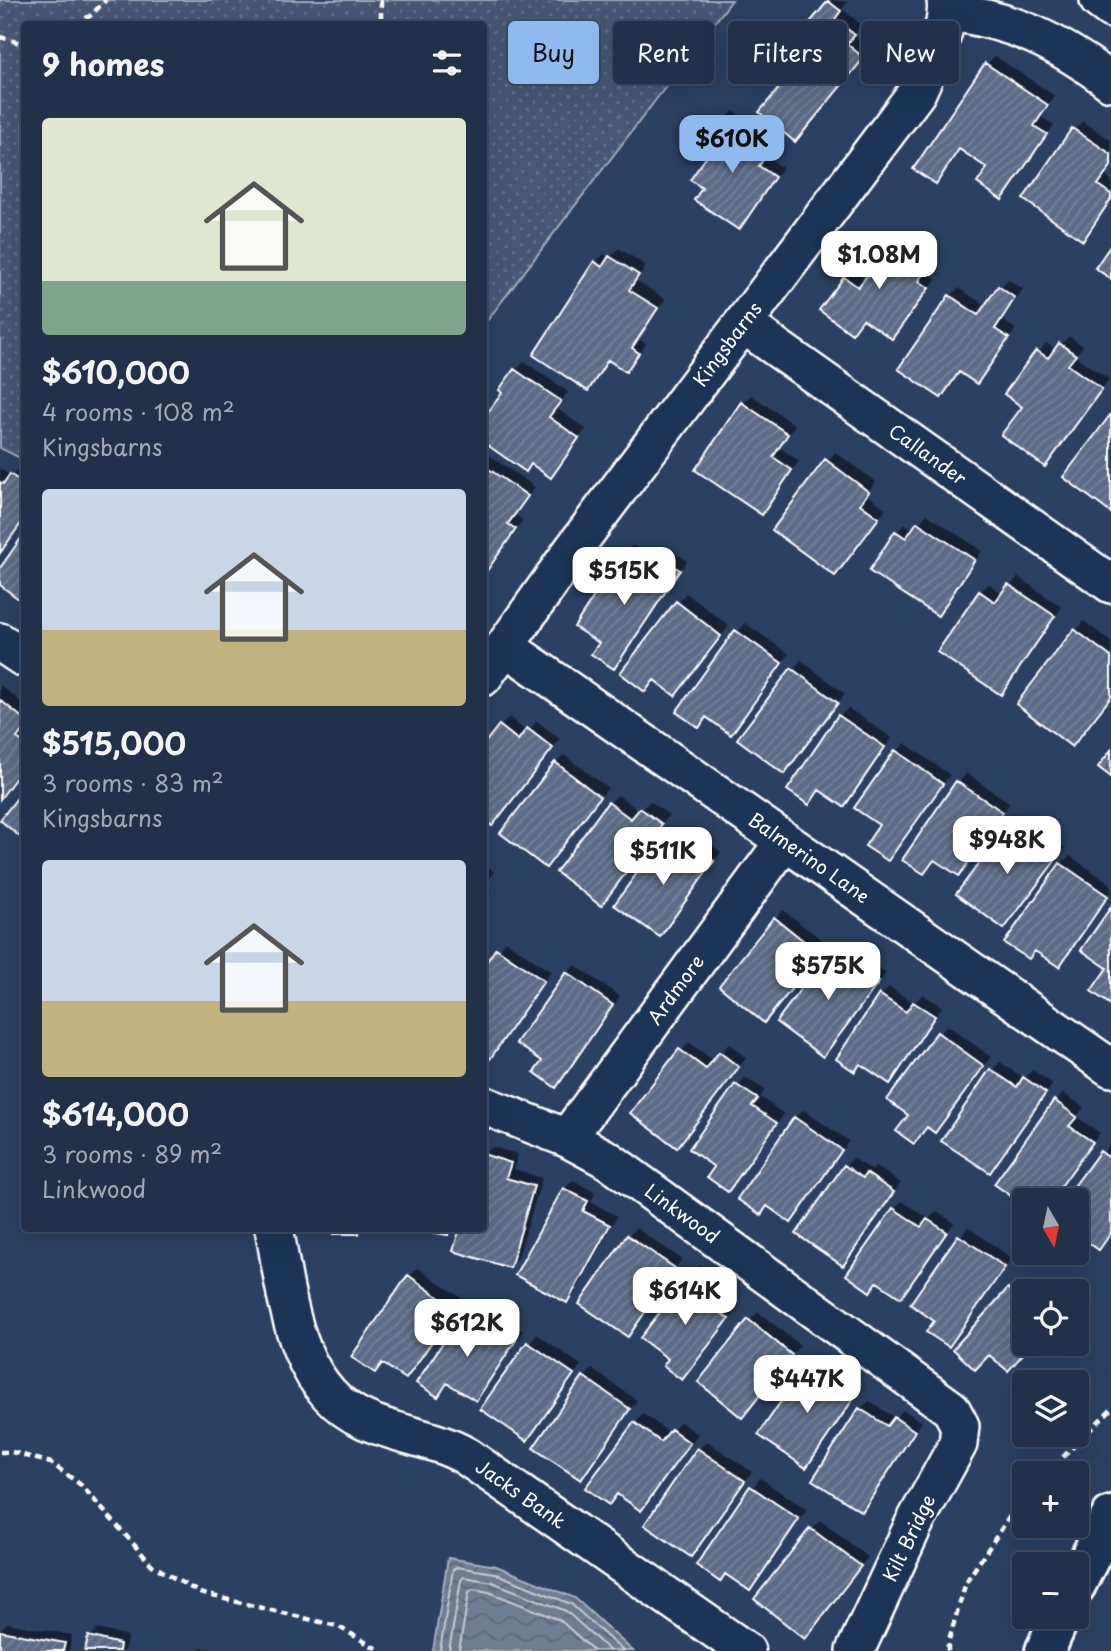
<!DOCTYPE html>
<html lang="en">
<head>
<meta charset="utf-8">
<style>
	body { margin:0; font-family:"Playpen Sans",sans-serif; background:#283950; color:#f1f3f6; height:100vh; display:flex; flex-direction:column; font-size:26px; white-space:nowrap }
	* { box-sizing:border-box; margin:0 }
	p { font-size:23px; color:#a2a9b4 }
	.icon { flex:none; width:38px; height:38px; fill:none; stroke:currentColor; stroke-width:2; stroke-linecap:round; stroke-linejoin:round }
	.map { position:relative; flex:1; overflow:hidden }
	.details { position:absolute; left:21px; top:21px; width:466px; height:1211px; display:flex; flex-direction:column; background:#203149; border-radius:7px; box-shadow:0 7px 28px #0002,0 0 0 2px #3d4c61 }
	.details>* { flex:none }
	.banner { position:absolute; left:508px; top:21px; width:497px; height:63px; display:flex; gap:14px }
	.needle { width:46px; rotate:171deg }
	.controls { position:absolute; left:1012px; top:1188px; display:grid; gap:14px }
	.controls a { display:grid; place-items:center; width:77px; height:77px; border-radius:7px; background:#203149; box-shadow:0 7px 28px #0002,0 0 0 2px #3d4c61; font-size:35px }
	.price { position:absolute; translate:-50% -60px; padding:0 16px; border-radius:14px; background:#fff; color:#222; font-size:23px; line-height:46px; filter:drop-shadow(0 2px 4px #0008) }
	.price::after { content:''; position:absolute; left:50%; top:42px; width:21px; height:16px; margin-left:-10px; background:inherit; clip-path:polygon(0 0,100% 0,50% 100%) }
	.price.on { background:#90b9f0; color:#111 }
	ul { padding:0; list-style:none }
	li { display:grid; align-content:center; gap:14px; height:371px; padding:0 21px }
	li span { display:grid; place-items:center; height:217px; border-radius:7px; color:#555 }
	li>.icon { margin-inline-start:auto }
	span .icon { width:126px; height:126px; fill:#fffc; stroke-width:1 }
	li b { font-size:30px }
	h2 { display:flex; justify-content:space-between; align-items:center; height:84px; padding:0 21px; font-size:30px }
	.chip { padding:0 24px; border-radius:7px; background:#203149; box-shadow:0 7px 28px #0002,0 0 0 2px #3d4c61; font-size:24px; line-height:63px }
	.chip.on { background:#90b9f0; color:#111 }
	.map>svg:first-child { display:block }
	.grass { fill:url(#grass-dots); stroke:#a2acba; stroke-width:2 }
	.water { fill:url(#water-waves); stroke:#a7b1be; stroke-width:2 }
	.shadow { fill:#0007 }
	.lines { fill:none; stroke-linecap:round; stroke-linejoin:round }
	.shore { stroke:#c5cbd3; stroke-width:2 }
	.building { fill:url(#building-hatch); stroke:#fff; stroke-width:2 }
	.minor-casing { stroke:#fff; stroke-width:42 }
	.major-casing { stroke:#fff; stroke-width:44 }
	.path { stroke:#fff; stroke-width:4.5; stroke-dasharray:7 5; stroke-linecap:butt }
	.minor { stroke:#1d3557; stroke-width:37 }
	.major { stroke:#1d3557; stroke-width:38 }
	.labels { text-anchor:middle; stroke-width:5; stroke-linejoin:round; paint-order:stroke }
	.street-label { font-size:19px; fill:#fff; stroke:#1d3557 }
</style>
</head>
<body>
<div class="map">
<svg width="1111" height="1651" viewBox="0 0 1111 1651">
	<defs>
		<pattern id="grass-dots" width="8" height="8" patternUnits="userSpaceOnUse" patternTransform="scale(1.75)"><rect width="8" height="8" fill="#465975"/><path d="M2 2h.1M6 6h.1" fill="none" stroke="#62728a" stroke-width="1.8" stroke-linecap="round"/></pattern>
		<pattern id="water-waves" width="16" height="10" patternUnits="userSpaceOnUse" patternTransform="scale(1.75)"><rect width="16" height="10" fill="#6d7d92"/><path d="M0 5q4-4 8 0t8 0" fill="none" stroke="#5e6772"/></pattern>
		<pattern id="building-hatch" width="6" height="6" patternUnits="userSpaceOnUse" patternTransform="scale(1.75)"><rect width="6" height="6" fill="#5b6c86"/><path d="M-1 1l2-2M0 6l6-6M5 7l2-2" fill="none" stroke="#748298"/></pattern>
	</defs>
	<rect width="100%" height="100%" fill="#2a4161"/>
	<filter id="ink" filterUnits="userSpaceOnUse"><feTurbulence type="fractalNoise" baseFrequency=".0143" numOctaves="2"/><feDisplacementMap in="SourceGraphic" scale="14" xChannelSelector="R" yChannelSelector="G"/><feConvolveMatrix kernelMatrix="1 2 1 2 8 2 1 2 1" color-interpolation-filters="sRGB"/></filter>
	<g filter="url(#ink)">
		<!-- grass -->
		<path class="grass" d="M0,0H732L483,326V24H24V460L0,448Z"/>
		<!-- water -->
		<path class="water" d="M448,1558L496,1566L575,1598L633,1651H433Z"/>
		<!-- shadow -->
		<path class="shadow" d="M831,0L848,2L842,9L862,25L854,35L871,49L804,131L783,87L769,75Z
			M995,56L1055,96L1041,117L1054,125L1001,198L989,168L961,148L936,182L987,64Z
			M734,111L777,141L766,156L783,168L739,228L705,188L725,119Z
			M1082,121L1111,140V167L1105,176L1111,180V201L1083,238L1025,199Z
			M879,233L893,243L901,235L935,260L927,272L936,279L891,337L864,317L852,332L845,278L854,270L866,279L871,272V241Z
			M619,248L646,266L637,281L665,299L639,339L646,344L635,361L626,370L610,359L588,389L595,263L604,254L610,258Z
			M1008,279L1023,289L1002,320L1016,329L977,382L960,371L940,396L950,296L959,288L986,306Z
			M1069,336L1083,346L1075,356L1109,379L1045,465L1024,406L1007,394L1046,343L1056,350Z
			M524,361L568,392L556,408L586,429L551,476L532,463L526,470L483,440V410L486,407L492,411L505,392L501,390Z
			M751,395L795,425L780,448L799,461L761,513L742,403Z
			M483,451L535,487L515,515L523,520L486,570L483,568Z
			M835,452L876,482L867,494L886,509L835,574L775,529Z
			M20,467L24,470V520L0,553V468L11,476Z
			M927,514L982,551L937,614L871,571L897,532L905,524L914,530Z
			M24,537V600L0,583V571Z
			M633,545L664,565L675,553L687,561L614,667L601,642L625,553Z
			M1018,577L1062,607L1000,693L980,592L989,584L1003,594Z
			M686,593L729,626L683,685L655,679L645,690L622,672Z
			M1084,621L1111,642V697L1072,745L1018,704Z
			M745,623L789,654L730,732L708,716L699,726L679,711Z
			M801,660L845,694L792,763L740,738Z
			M0,685L24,704V767L0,796Z
			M848,708L892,738L844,805L821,789L809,803L840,716Z
			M509,717L527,732L537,721L560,739L492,824L483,817V748Z
			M905,743L950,775L887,859L882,825L897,751Z
			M564,755L608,788L546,866L556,763Z
			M966,773L1010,803L959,874L936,859L924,872L905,859Z
			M618,795L640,811L650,801L669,815L601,903L609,803Z
			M1020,814L1065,848L1004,927L959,893Z
			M669,834L693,850L703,839L721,852L660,935L661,842Z
			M1070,856L1111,884V893L1059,965L1036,949L1061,864Z
			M483,863L494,872L484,885L491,891L483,902Z
			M783,910L827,944L773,1012L775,918Z
			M842,940L886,973L823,1055L833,948Z
			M506,941L551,972L490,1057L483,1052V970Z
			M575,965L620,996L556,1085L544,1060L567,973Z
			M889,987L914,1003L923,994L942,1007L890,1081L862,1063L855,1070L881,995Z
			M947,1025L991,1057L943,1122L935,1131L928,1126L914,1142L910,1114L889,1099Z
			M689,1042L714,1061L729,1044L746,1058L677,1146L633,1113Z
			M1000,1062L1024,1078L1033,1070L1053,1084L990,1171L992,1071Z
			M745,1077L765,1090L760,1097L784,1114L728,1190L717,1166L692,1149Z
			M1063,1093L1084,1107L1077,1117L1100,1133L1051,1200H1024L996,1183Z
			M803,1110L849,1141L791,1221L795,1118Z
			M1110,1144L1111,1234L1099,1248L1076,1200H1066Z
			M492,1147L518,1154L514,1169L542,1178L518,1258L510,1266L483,1228V1156Z
			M853,1158L872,1170L876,1166L901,1183L843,1264L845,1166Z
			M573,1180L595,1193L591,1202L617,1216L575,1293L566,1301L564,1189Z
			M902,1201L929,1219L937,1211L954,1223L901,1296L879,1281L870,1290L894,1209Z
			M968,1227L1012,1258L949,1345L936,1320L912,1304Z
			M636,1228L682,1259L627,1335L628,1236Z
			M700,1265L719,1279L711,1290L737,1309L682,1378L692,1273Z
			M418,1268L463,1299L406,1377L384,1362L375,1371L409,1277Z
			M1017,1281L1029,1292H1024V1344H1031L1016,1360L1009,1290Z
			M471,1307L499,1325L505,1320L523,1331L475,1399L449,1382L437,1395L463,1315Z
			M758,1312L800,1345L751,1407L749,1321Z
			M537,1334L581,1365L527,1439L483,1408Z
			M818,1355L863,1386L806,1466L809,1364Z
			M592,1369L637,1400L581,1478L584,1377Z
			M869,1401L895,1418L903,1410L922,1422L861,1510V1409Z
			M643,1414L670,1433L680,1422L698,1434L641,1509L619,1493L609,1503L635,1423Z
			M707,1441L752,1472L691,1555L699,1449Z
			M760,1478L807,1510L750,1589L726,1573L719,1580L698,1565Z
			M820,1520L868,1557L813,1628L757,1599Z
			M7,1623L72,1635L69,1651H0V1630Z
			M98,1629L128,1636L124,1651H87L90,1637Z
			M202,1647L213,1651H198Z"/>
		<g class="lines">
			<!-- shore -->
			<path class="shore" d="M440,1651L453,1569L457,1567L494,1573L571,1604L623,1651
				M449,1651L461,1580L464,1577L492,1582L566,1611L610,1651
				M459,1651L469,1592L473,1589L489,1592L560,1620L594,1651"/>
		</g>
		<!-- building -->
		<path class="building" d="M828,1L841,11L835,19L855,35L847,44L864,58L795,142L759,112L780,87L766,75Z
			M985,63L1048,105L1034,126L1047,134L1002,200L977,183L987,168L959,149L936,184L913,169Z
			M724,118L770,150L759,166L775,177L739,230L694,200L702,188L690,180L712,149L706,144Z
			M1072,128L1111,154V166L1098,185L1111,194V199L1083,241L1023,199Z
			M870,240L885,251L891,242L928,269L919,281L929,288L892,339L863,319L852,334L819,310L844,277L858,287L869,273L854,261Z
			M1111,245V279L1095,268Z
			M609,256L639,275L629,290L658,308L632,348L639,353L626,372L608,360L588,391L533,355L594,261L602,267Z
			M998,286L1015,298L995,329L1009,338L977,384L959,372L941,398L898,369L949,295L978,315Z
			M1059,343L1076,355L1068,365L1102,389L1045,467L1001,435L1022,407L1004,394L1036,350L1048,358Z
			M514,369L561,401L549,417L579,438L551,478L531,464L526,472L483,442V419L502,393L499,390Z
			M741,402L788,434L773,457L792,470L762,515L695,470Z
			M1111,414V513L1063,477Z
			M825,459L869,492L860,504L879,518L835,576L772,530Z
			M483,465L528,496L508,524L516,529L486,572L483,570Z
			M10,474L24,484V519L0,553V482L3,484Z
			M917,522L975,560L938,616L869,571L895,531L906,538Z
			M24,534V603L0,585V568Z
			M623,552L656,574L665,561L680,570L614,669L591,654L599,643L574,627Z
			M1008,584L1055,616L1001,695L937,652L979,591L995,602Z
			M676,601L721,636L675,696L654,680L645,692L620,673Z
			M1074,629L1111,657V697L1072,747L1016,704Z
			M735,630L782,663L731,735L706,717L699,728L676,712Z
			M791,668L838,703L784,774L737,739Z
			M0,700L24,719V729L17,738L24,743V767L0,799Z
			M838,715L885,747L844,807L819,790L809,805L787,790Z
			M499,725L518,740L527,728L553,748L492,826L483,819V745Z
			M895,750L943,784L888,861L865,846L879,825L854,808Z
			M1111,750V777L1098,767Z
			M555,762L600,797L546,868L500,833Z
			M956,781L1003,812L959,876L934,860L924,874L902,860Z
			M24,789V840L0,820Z
			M608,802L631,819L640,808L662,824L601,906L556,872Z
			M1010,822L1058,857L1004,929L956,894Z
			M660,841L685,859L694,847L714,861L660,937L614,905Z
			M1060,863L1108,896L1059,967L1035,951L1029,959L1004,943Z
			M1111,907V1005L1091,991L1107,968L1081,950Z
			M774,917L820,954L764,1023L719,986Z
			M832,947L879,982L823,1057L776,1022Z
			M496,948L544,981L490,1059L483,1054V967Z
			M566,972L613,1005L556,1088L534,1072L542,1061L516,1043Z
			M879,994L906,1012L913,1002L935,1016L890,1084L860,1064L855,1072L836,1059Z
			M937,1032L984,1066L935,1133L927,1127L914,1144L896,1131L908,1115L887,1100Z
			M679,1049L706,1069L719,1052L739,1067L677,1148L630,1113Z
			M990,1069L1017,1087L1023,1077L1046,1093L990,1173L941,1141Z
			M735,1084L758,1099L752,1106L777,1123L728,1192L707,1177L714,1167L689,1149Z
			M1054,1100L1077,1117L1069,1126L1093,1142L1051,1200H1024V1205L994,1184Z
			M794,1117L842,1150L791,1223L767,1206L761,1215L737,1199Z
			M1100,1151L1111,1159V1233L1099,1250L1076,1234V1200H1064Z
			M483,1154L511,1163L506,1178L534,1186L510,1268L453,1251L460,1228H483Z
			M844,1165L863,1178L866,1173L894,1192L843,1266L796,1234Z
			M563,1188L588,1201L583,1211L610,1225L567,1303L515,1275Z
			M893,1208L921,1227L927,1219L947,1232L901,1298L877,1282L870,1292L846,1275Z
			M334,1228H359V1234H334Z
			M409,1228H449L448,1235Z
			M627,1235L675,1268L628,1337L579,1304Z
			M958,1235L1005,1267L949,1347L926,1332L934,1321L910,1304Z
			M691,1272L712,1289L703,1299L729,1319L682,1380L663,1366L668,1359L640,1338Z
			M408,1275L455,1309L406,1379L382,1363L375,1373L351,1357Z
			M1008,1288L1024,1303V1344H1032L1008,1371L989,1355L975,1370L953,1349Z
			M462,1314L491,1333L495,1327L516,1340L476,1401L447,1383L438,1397L416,1383Z
			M748,1319L792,1355L742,1418L698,1382Z
			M527,1342L574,1374L527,1441L480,1409Z
			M808,1362L856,1395L806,1468L758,1435Z
			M583,1376L630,1409L581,1480L533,1448Z
			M859,1408L887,1426L894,1417L915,1431L862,1512L812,1480Z
			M634,1422L661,1442L671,1429L690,1443L641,1511L617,1494L609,1505L585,1488Z
			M697,1448L745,1481L691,1557L644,1525Z
			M750,1486L799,1519L750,1591L725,1574L720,1582L696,1565Z
			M810,1528L861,1566L805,1639L754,1599Z
			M0,1631L65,1643L63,1651H0Z
			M88,1636L120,1644L119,1651H85Z"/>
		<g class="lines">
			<defs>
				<g id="minor">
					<path d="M1099,0L1111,9"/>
					<path d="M948,12C1013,20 1059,42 1111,82"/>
					<path id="s1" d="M743,324L1111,584"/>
					<path d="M0,642L24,658"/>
					<path id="s2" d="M506,647L1111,1068"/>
					<path id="s3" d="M483,677L575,547L917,92C929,64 950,31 946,0"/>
					<path id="s4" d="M483,1105L567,1138L608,1160L951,1409L960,1426L958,1444L914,1524L855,1651"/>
					<path id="s5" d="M567,1138L784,842"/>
					<path id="s6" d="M274,1228C287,1295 293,1388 365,1420C398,1435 434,1438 466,1456L746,1651"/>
				</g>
				<path id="major" d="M1076,1585L1111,1516
					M1045,1651L1060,1617"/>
			</defs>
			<!-- minor casing -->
			<use href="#minor" class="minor-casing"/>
			<!-- major casing -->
			<use href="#major" class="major-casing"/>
			<!-- path -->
			<path class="path" d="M381,0V24
				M75,24L90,16L106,0
				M0,37L24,44
				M0,1452H12L51,1463L81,1485L152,1565L200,1593L337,1626L381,1651
				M1046,1474L1111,1409
				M948,1651V1643L966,1582L1024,1495"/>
			<!-- minor -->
			<use href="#minor" class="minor"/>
			<!-- major -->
			<use href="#major" class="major"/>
		</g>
	</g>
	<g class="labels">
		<!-- street labels -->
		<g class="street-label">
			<text dy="7" stroke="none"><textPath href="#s3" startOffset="413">Kingsbarns</textPath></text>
			<text dy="7" stroke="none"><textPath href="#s1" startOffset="226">Callander</textPath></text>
			<text dy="7" stroke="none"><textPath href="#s2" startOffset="369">Balmerino Lane</textPath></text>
			<text dy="7" stroke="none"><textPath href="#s5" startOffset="184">Ardmore</textPath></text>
			<text dy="7" stroke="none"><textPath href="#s4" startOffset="228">Linkwood</textPath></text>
			<text dy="7" stroke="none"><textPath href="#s6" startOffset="396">Jacks Bank</textPath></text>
			<text transform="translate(909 1538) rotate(-64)" y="7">Kilt Bridge</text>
		</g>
	</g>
</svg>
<div class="controls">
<a><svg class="needle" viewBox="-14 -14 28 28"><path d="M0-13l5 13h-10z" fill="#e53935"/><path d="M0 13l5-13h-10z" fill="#a2a9b4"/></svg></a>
<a><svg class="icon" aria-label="locate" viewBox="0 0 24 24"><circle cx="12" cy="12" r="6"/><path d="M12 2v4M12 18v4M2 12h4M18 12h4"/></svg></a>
<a><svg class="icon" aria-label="layers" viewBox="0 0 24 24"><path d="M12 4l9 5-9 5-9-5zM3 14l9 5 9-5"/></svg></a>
<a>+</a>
<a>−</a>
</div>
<b class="price on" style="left:732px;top:175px">$610K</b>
<b class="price" style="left:879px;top:291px">$1.08M</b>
<b class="price" style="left:624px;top:607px">$515K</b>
<b class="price" style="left:1007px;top:876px">$948K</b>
<b class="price" style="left:663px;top:887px">$511K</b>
<b class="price" style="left:828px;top:1002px">$575K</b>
<b class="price" style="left:685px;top:1327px">$614K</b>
<b class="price" style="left:467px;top:1359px">$612K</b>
<b class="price" style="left:807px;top:1415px">$447K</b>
<div class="banner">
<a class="chip on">Buy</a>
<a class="chip">Rent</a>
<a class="chip">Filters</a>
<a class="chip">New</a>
</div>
<section class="details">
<h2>9 homes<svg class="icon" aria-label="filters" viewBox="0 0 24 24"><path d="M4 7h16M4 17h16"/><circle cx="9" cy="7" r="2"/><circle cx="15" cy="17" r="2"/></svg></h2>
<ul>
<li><span style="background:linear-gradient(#dfe7d0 75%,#7fa58c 0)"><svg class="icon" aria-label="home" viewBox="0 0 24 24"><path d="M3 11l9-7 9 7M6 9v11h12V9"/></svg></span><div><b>$610,000</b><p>4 rooms · 108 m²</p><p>Kingsbarns</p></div></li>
<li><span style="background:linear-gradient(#c9d6e8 65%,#c2b280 0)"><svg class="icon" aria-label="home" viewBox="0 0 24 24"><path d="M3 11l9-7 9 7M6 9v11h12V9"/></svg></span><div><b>$515,000</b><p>3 rooms · 83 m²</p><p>Kingsbarns</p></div></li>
<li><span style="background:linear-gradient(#c9d6e8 65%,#c2b280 0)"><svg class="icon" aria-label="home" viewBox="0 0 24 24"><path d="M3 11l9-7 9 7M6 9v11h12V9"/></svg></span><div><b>$614,000</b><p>3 rooms · 89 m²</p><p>Linkwood</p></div></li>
</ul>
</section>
</div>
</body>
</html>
